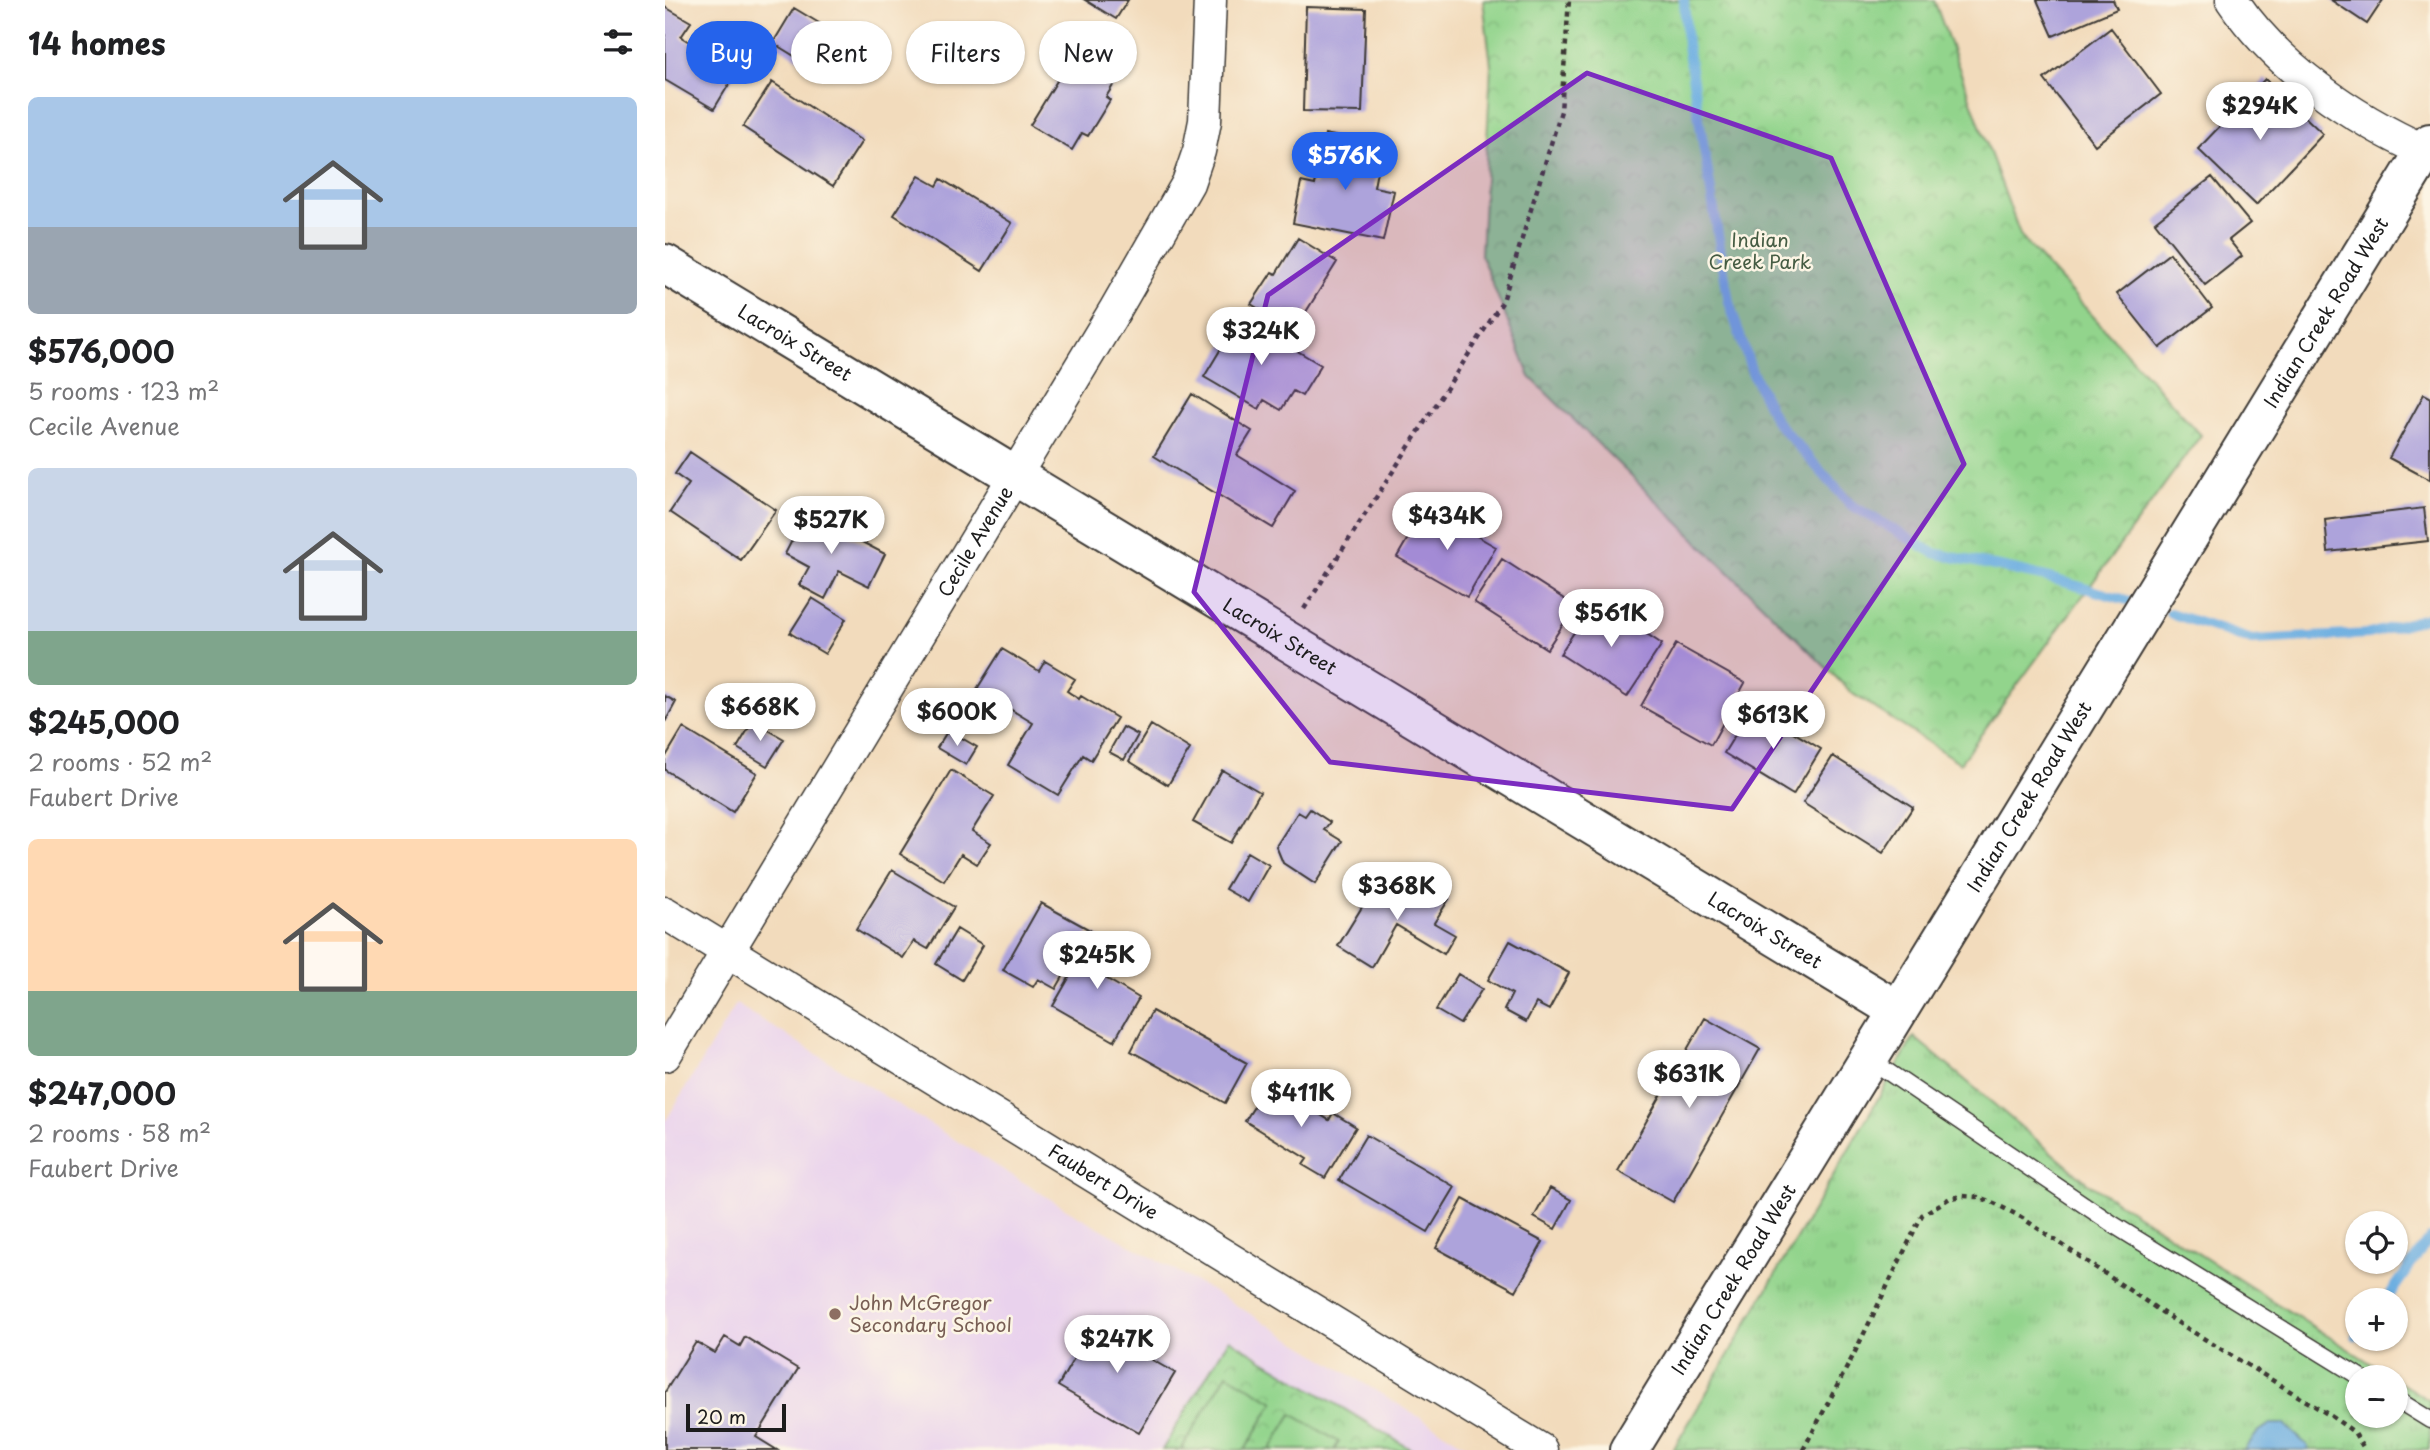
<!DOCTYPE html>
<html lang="en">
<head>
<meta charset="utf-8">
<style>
	body { margin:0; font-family:"Playpen Sans",sans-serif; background:#f2f2f2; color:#202124; height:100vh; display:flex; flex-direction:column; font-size:26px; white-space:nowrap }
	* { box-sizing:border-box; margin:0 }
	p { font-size:23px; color:#757577 }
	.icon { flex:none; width:38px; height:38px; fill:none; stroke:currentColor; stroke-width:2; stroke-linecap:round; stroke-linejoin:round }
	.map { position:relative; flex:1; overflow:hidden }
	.side { display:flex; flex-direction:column; background:#fff; width:665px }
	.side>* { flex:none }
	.top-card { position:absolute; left:21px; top:21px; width:665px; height:63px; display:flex; gap:14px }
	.buttons { position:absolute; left:1680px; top:1211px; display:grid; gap:14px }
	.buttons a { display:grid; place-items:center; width:63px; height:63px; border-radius:50%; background:#fff; box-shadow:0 2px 5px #0004; font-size:35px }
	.scale { position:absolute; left:21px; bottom:18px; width:100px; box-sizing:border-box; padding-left:7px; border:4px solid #1c1c1c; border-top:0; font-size:19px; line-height:24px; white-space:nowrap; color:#1c1c1c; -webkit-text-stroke:5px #fcf5e5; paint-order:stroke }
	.price { position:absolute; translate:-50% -60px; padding:0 16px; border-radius:24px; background:#fff; color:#222; font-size:23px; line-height:46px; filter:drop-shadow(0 2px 4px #0008) }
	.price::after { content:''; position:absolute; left:50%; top:42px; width:21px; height:16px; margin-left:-10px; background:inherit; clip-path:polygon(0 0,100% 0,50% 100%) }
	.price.on { background:#2563eb; color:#fff }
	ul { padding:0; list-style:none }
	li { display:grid; align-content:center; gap:14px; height:371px; padding:0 28px }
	li span { display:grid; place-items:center; height:217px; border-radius:10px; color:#555 }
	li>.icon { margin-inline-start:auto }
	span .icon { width:126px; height:126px; fill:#fffc; stroke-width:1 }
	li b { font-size:30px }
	h2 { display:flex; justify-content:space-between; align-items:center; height:84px; padding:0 28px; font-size:30px }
	.chip { padding:0 24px; border-radius:32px; background:#fff; box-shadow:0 2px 5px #0004; font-size:24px; line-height:63px }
	.chip.on { background:#2563eb; color:#fff }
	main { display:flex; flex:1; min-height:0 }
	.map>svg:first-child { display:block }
	.built { fill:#e9d2ed }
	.grass { fill:url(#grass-tufts); stroke:#577854; stroke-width:2 }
	.park { fill:url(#park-crowns); stroke:#577854; stroke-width:2 }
	.pitch { fill:#92d48c; stroke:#577854; stroke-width:2 }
	.water { fill:#6dafe1; stroke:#44667e; stroke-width:2 }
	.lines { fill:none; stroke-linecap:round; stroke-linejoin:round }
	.stream { stroke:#6dafe1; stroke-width:10 }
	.building { fill:#ada3db }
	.service-casing { stroke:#3c3934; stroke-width:19 }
	.minor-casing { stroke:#3c3934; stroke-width:35 }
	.tertiary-casing { stroke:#3c3934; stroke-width:42 }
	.path { stroke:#3c3934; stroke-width:4.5; stroke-dasharray:5 5; stroke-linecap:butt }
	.service { stroke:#fff; stroke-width:16 }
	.minor { stroke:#fff; stroke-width:32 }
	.tertiary { stroke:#fff; stroke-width:38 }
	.marked { fill:#7b2cbf; fill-opacity:0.2; stroke:#7b2cbf; stroke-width:5; stroke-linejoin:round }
	.education-dot { fill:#8d6e63; stroke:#fcf5e5; stroke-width:2.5 }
	.labels { text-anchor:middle; stroke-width:5; stroke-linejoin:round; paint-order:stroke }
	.park-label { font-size:19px; fill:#455c43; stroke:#fcf5e5 }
	.street-label { font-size:19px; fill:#1c1c1c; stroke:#fcf5e5 }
	.education-label { font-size:19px; fill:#785e54; stroke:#fcf5e5; text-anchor:start }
</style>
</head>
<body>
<main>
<section class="side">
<h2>14 homes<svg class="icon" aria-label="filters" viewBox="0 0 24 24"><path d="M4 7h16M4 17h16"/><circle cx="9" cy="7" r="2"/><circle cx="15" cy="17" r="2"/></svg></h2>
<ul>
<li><span style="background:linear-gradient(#a9c7e8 60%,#9aa5b1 0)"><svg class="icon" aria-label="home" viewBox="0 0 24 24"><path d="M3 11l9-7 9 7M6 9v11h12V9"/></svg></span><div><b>$576,000</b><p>5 rooms · 123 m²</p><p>Cecile Avenue</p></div></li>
<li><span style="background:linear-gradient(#c9d6e8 75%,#7fa58c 0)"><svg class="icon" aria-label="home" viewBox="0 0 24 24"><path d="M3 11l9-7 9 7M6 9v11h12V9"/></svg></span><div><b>$245,000</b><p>2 rooms · 52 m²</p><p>Faubert Drive</p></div></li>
<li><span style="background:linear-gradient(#ffd9b3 70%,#7fa58c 0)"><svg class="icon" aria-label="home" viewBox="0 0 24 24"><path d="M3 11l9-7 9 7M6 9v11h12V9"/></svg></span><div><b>$247,000</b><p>2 rooms · 58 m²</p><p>Faubert Drive</p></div></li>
</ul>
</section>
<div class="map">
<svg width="1765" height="1450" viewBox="0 0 1765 1450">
	<defs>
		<pattern id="grass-tufts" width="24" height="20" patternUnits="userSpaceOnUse" patternTransform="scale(1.75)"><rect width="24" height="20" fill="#92d48c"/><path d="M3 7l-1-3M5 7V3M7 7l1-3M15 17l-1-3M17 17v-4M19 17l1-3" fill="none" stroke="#7db578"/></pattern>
		<pattern id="park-crowns" width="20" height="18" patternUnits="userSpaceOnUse" patternTransform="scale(1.75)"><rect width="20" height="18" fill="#92d48c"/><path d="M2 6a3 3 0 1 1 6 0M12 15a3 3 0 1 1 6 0" fill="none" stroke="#7db578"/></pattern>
	</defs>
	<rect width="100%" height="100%" fill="#fcf5e5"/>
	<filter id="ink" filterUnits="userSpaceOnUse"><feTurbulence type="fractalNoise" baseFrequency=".0143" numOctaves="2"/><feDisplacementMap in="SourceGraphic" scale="14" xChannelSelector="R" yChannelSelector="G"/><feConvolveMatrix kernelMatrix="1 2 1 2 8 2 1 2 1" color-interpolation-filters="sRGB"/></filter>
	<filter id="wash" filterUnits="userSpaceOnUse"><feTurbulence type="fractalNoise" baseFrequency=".00686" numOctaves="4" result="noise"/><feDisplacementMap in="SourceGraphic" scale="28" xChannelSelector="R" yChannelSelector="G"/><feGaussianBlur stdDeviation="1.57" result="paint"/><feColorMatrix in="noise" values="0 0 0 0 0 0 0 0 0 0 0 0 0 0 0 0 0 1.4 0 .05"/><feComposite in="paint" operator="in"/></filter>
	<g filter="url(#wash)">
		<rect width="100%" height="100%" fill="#f2dbbc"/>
		<!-- built -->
		<path class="built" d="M71,1004L403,1210L561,1299L808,1450H0V1122Z"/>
		<!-- grass -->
		<path class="grass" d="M1249,1037L1424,1184L1727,1377H1692V1416H1731V1380L1765,1401V1450H1008Z"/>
		<!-- park -->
		<path class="park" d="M818,0H1269L1356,237L1536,435L1295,763L1188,694L865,377L816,255L826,65Z
			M564,1339L747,1450H497Z"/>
		<!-- pitch -->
		<path class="pitch" d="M562,1374L609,1402L580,1450H516Z
			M627,1414L674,1442L669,1450H605Z"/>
		<!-- water -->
		<path class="water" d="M1605,1424H1619L1642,1445L1644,1450H1579L1593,1432Z"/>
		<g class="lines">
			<!-- stream -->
			<path class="stream" d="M1019,0L1022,45L1064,302L1087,372L1110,420L1186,505L1269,553L1381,577L1472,603
				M1505,613L1587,640L1704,634L1765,617
				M1721,1300L1765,1238
				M1691,1336L1692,1335"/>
		</g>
		<g id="blocks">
			<!-- building -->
			<path class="building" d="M420,0H463L451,19Z
				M1372,0H1448L1452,9L1388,36Z
				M1666,0H1718L1702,24Z
				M0,7L26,22L16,37L72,71L49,109L0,80Z
				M641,7L701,9L697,112L638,111Z
				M129,8L164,29L144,65L108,43Z
				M1446,28L1496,94L1430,145L1379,79Z
				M412,48L455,74L441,97L445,100L423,136L417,133L407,150L365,125Z
				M1600,79L1658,134L1591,205L1533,149Z
				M107,82L197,141L168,186L78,127Z
				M660,134L702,143L700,152L715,155L709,187L729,191L718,241L628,223L636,182L650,185Z
				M254,176L272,186L276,179L347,223L317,271L229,215Z
				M1547,177L1585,223L1564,240L1577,256L1540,285L1490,222Z
				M633,238L672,262L629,331L586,304L607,272L611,274Z
				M1505,253L1547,308L1495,348L1452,294Z
				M575,317L656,365L637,396L628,391L616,410L599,400L594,409L539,377Z
				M527,394L587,431L572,455L630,491L608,528L489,456Z
				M1759,394L1765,397V480L1724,458Z
				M25,452L111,510L76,560L5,512L24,484L10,474Z
				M761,507L831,547L802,597L732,557Z
				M1759,508L1763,541L1663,552L1660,520Z
				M141,513L220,554L204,586L174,571L160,599L134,585L144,567L120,554Z
				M837,559L910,606L882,649L809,602Z
				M147,598L181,619L160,654L125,633Z
				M930,600L997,644L962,697L895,654Z
				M1011,644L1080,683L1046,745L976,706Z
				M337,649L374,671L380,661L410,679L402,691L414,699L416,696L452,718L426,760L418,755L393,795L343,765L368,723L312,689Z
				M0,696L11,702L0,722Z
				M1087,707L1156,749L1128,795L1059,753Z
				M88,721L119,739L102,766L72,748Z
				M486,725L525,749L503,785L464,761Z
				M458,727L473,735L459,760L444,752Z
				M18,728L92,773L68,812L0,770V758Z
				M283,730L312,747L301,765L272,748Z
				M1168,756L1248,807L1218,853L1138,803Z
				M286,770L329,796L307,831L326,843L312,864L296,854L279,881L235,854Z
				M557,770L595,792L566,843L528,822Z
				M645,809L665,822L659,830L677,841L650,884L618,863L611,846L633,812L640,816Z
				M582,852L604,865L583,902L560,889Z
				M227,870L289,907L263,949L249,941L238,958L191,929Z
				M750,879L784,899L769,923L790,935L779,954L731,925L707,967L673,946L710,886L736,902Z
				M376,903L425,930L391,989L373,979L368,987L338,970Z
				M292,929L318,945L297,980L271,964Z
				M429,934L458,951L442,979L474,998L449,1041L388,1006Z
				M845,941L904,973L884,1010L871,1003L861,1022L839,1010L847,994L823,980Z
				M793,974L817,989L795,1024L771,1010Z
				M487,1011L582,1063L560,1103L466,1051Z
				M1040,1018L1095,1049L1008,1202L953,1171Z
				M604,1083L664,1120L668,1113L691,1127L660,1178L638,1165L642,1159L580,1121Z
				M701,1135L790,1187L763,1232L674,1180Z
				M885,1188L906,1200L890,1229L869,1217Z
				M798,1199L878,1242L851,1291L771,1248Z
				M434,1315L488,1347L482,1357L510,1373L474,1433L393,1386Z
				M60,1337L75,1346L80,1337L133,1369L91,1437L112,1450H0V1392L31,1342L50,1353Z"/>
		</g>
	</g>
	<g filter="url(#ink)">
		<use href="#blocks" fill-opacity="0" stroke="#3c3934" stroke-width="2"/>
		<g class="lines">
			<defs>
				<path id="service" d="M1204,1059L1449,1225L1695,1377
					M1731,1399L1765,1420"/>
				<g id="minor">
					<path d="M1567,0C1613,68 1687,118 1760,151"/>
					<path id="s1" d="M0,913L876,1450"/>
					<path id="s2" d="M0,1055L450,310L523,183L534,151L540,121L545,0"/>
				</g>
				<g id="tertiary">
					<path id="s3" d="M0,264L1232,1010"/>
					<path id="s4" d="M964,1450L1765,143"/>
				</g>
			</defs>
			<!-- service casing -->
			<use href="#service" class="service-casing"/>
			<!-- minor casing -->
			<use href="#minor" class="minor-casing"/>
			<!-- tertiary casing -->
			<use href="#tertiary" class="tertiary-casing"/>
			<!-- path -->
			<path class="path" d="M639,609L838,301L896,111L904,0
				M1138,1450L1188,1356L1257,1215L1285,1198L1298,1196L1313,1197L1329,1203L1356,1217L1510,1321L1666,1416L1689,1432L1700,1450"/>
			<!-- service -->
			<use href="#service" class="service"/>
			<!-- minor -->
			<use href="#minor" class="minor"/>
			<!-- tertiary -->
			<use href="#tertiary" class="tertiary"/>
		</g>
	</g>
	<!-- marked area -->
	<path class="marked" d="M922,73L1166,158L1299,464L1067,809L665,762L529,592L603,295Z"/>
	<!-- markers -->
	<circle class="education-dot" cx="170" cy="1314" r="7"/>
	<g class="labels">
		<!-- park labels -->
		<g class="park-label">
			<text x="1095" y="247">Indian<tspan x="1095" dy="22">Creek Park</tspan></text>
		</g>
		<!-- street labels -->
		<g class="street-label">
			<text dy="7" stroke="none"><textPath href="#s4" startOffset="1334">Indian Creek Road West</textPath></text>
			<text dy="7" stroke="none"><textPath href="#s3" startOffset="152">Lacroix Street</textPath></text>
			<text dy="7" stroke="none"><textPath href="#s2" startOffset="600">Cecile Avenue</textPath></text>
			<text dy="7" stroke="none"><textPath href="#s3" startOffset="719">Lacroix Street</textPath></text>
			<text dy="7" stroke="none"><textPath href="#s4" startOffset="766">Indian Creek Road West</textPath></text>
			<text dy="7" stroke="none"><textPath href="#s3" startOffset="1286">Lacroix Street</textPath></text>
			<text dy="7" stroke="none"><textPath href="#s1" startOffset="514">Faubert Drive</textPath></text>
			<text dy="7" stroke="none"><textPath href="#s4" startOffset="200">Indian Creek Road West</textPath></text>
		</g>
		<!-- education labels -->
		<g class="education-label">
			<text x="184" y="1310">John McGregor<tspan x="184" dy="22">Secondary School</tspan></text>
		</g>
	</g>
</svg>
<div class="buttons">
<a><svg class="icon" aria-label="locate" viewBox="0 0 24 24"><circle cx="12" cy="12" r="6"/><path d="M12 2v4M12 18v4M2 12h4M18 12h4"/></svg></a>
<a>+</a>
<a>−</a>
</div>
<div class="scale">20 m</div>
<b class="price" style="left:1595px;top:142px">$294K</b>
<b class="price on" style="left:680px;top:192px">$576K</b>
<b class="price" style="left:596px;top:367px">$324K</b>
<b class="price" style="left:782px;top:552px">$434K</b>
<b class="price" style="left:166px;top:556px">$527K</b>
<b class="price" style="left:946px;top:649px">$561K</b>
<b class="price" style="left:95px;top:743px">$668K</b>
<b class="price" style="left:292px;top:748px">$600K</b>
<b class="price" style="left:1108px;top:751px">$613K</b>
<b class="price" style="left:732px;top:922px">$368K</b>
<b class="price" style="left:432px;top:991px">$245K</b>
<b class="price" style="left:1024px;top:1110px">$631K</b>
<b class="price" style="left:636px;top:1129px">$411K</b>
<b class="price" style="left:452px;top:1375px">$247K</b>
<div class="top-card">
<a class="chip on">Buy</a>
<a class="chip">Rent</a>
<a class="chip">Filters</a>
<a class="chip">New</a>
</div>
</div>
</main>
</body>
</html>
